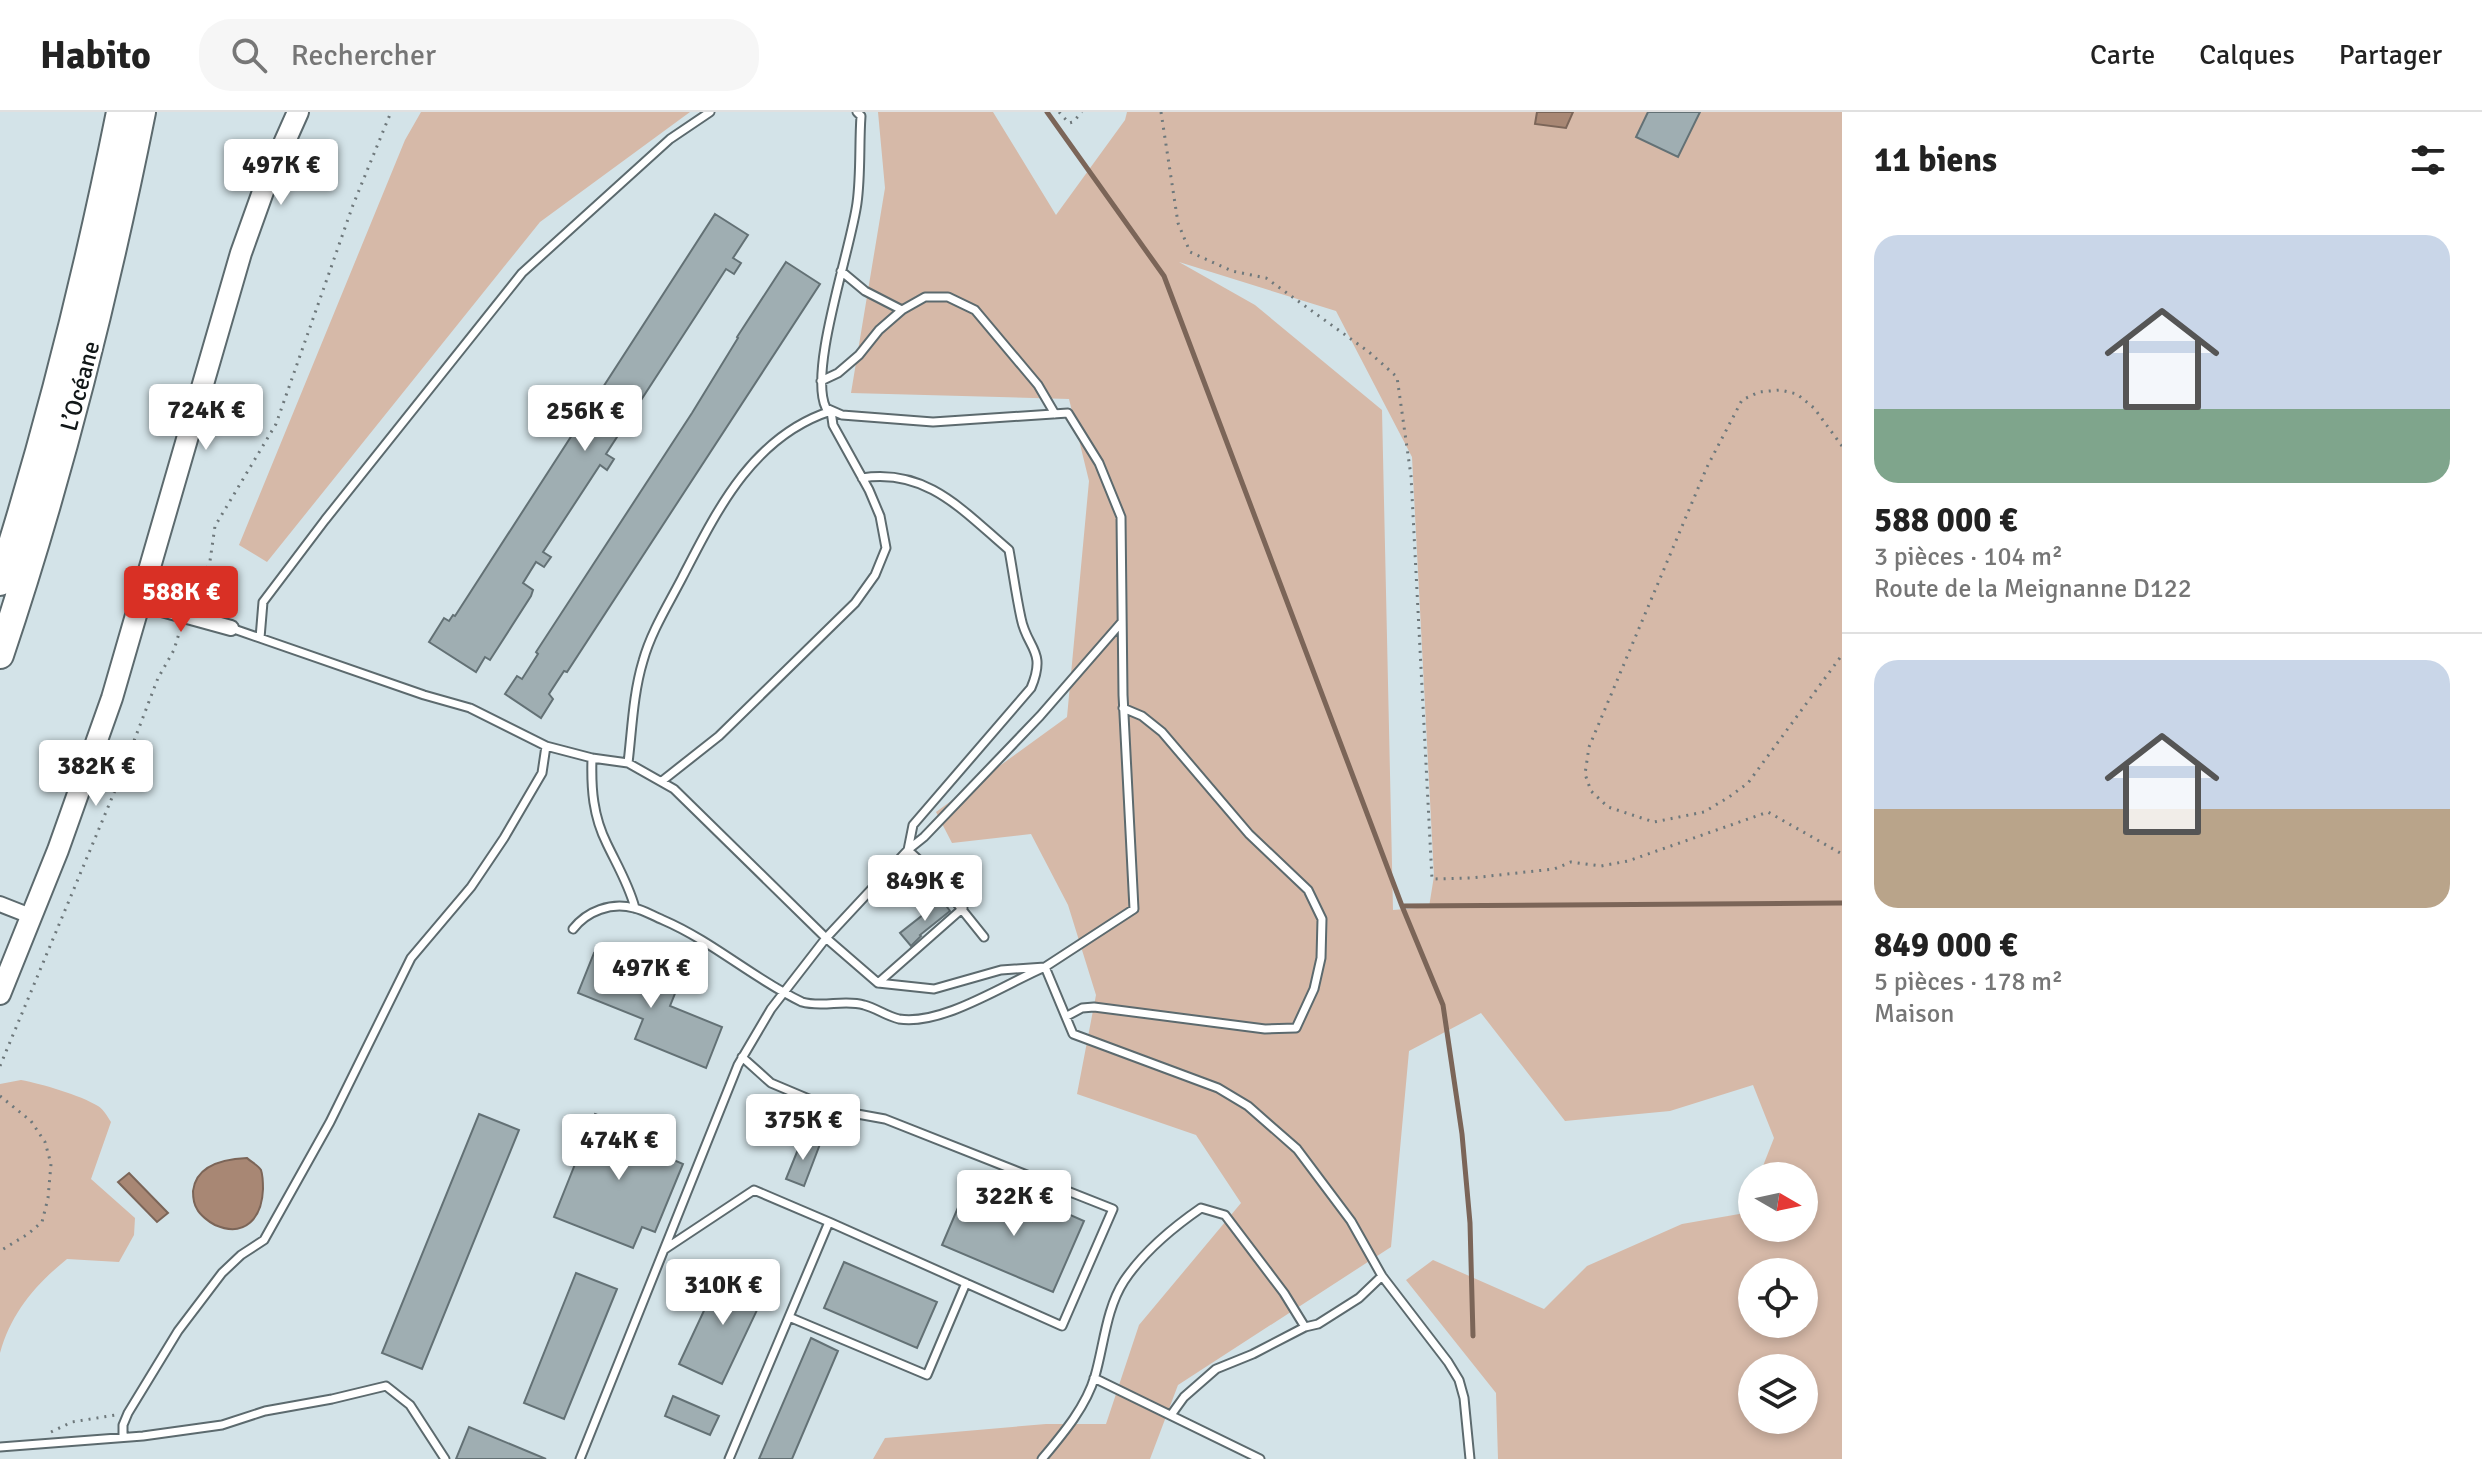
<!DOCTYPE html>
<html lang="fr">
<head>
<meta charset="utf-8">
<style>
	body { margin:0; font-family:Signika,sans-serif; background:#f6f6f6; color:#222; height:100vh; display:flex; flex-direction:column; font-size:30px; white-space:nowrap }
	* { box-sizing:border-box; margin:0 }
	p { font-size:26px; color:#767676 }
	.icon { flex:none; width:44px; height:44px; fill:none; stroke:currentColor; stroke-width:2; stroke-linecap:round; stroke-linejoin:round }
	.map { position:relative; flex:1; overflow:hidden }
	.panel { display:flex; flex-direction:column; background:#fff; width:640px }
	.panel>* { flex:none }
	.needle { width:52px; rotate:99deg }
	.tools { position:absolute; left:1738px; top:1050px; display:grid; gap:16px }
	.tools a { display:grid; place-items:center; width:80px; height:80px; border-radius:50%; background:#fff; box-shadow:0 4px 12px #0003; font-size:40px }
	.price { position:absolute; translate:-50% -68px; padding:0 18px; border-radius:8px; background:#fff; color:#222; font-size:26px; line-height:52px; filter:drop-shadow(0 2px 4px #0008) }
	.price::after { content:''; position:absolute; left:50%; top:48px; width:24px; height:18px; margin-left:-12px; background:inherit; clip-path:polygon(0 0,100% 0,50% 100%) }
	.price.current { background:#d93025; color:#fff }
	ul { padding:0; list-style:none }
	li { display:grid; align-content:center; gap:16px; height:424px; padding:0 32px }
	li+li { border-top:2px solid #e0e0e0 }
	li span { display:grid; place-items:center; height:248px; border-radius:24px; color:#555 }
	li>.icon { margin-inline-start:auto }
	span .icon { width:144px; height:144px; fill:#fffc; stroke-width:1 }
	li b { font-size:34px }
	h2 { display:flex; justify-content:space-between; align-items:center; height:96px; padding:0 32px; font-size:34px }
	header { display:flex; align-items:center; gap:48px; box-sizing:border-box; height:112px; padding:0 40px; background:#fff; border-bottom:2px solid #e0e0e0 }
	header strong { font-size:38px }
	nav { display:flex; gap:44px; margin-inline-start:auto; font-size:28px }
	.search { width:560px; height:72px; background:#f6f6f6; display:flex; align-items:center; gap:20px; box-sizing:border-box; padding:0 28px; border-radius:32px; color:#767676; font-size:30px }
	main { display:flex; flex:1; min-height:0 }
	.map>svg:first-child { display:block }
	.green { fill:#d6b9a8; fill-rule:evenodd }
	.water { fill:#a88774; stroke:#7b6558; stroke-width:2 }
	.lines { fill:none; stroke-linecap:round; stroke-linejoin:round }
	.stream { stroke:#7b6558; stroke-width:5 }
	.building { fill:#9faeb2; stroke:#637175; stroke-width:2 }
	.lane-casing { stroke:#5c6a6e; stroke-width:11 }
	.street-casing { stroke:#5c6a6e; stroke-width:18 }
	.secondary-casing { stroke:#5c6a6e; stroke-width:24 }
	.highway-casing { stroke:#5c6a6e; stroke-width:30 }
	.path { stroke:#6e787b; stroke-width:3; stroke-dasharray:2 6; stroke-linecap:butt }
	.lane { stroke:#fff; stroke-width:7 }
	.street { stroke:#fff; stroke-width:14 }
	.secondary { stroke:#fff; stroke-width:20 }
	.highway { stroke:#fff; stroke-width:26 }
	.labels { text-anchor:middle; stroke-width:7; stroke-linejoin:round; paint-order:stroke }
	.street-label { font-size:24px; fill:#111718; stroke:#fff }
</style>
</head>
<body>
<header>
<strong>Habito</strong>
<div class="search"><svg class="icon" aria-label="search" viewBox="0 0 24 24"><circle cx="10" cy="10" r="6"/><path d="M15 15l6 6"/></svg>Rechercher</div>
<nav><a>Carte</a><a>Calques</a><a>Partager</a></nav>
</header>
<main>
<div class="map">
<svg width="1842" height="1347" viewBox="0 0 1842 1347">
	<rect width="100%" height="100%" fill="#d3e3e8"/>
	<!-- green -->
	<path class="green" d="M421,0H690L540,110L267,450L239,433L405,28Z
		M878,0H993L1056,103L1125,8L1127,0H1842V1347H1498L1496,1281L1406,1168L1433,1148L1544,1197L1587,1154L1682,1112L1745,1101L1752,1083V1116H1804V1064H1759L1774,1026L1753,973L1670,999L1565,1009L1481,901L1409,939L1391,1135L1178,1273L1150,1347H873L885,1326L1046,1312H1106L1139,1213L1241,1091L1196,1023L1077,982L1096,883L1068,793L1031,722L952,731L936,700L1067,605L1089,369L1069,287L851,281L885,76ZM1179,150L1336,199L1412,345L1434,764L1429,795L1393,798L1382,298L1255,193ZM1752,1160H1804V1212H1752ZM1752,1256H1804V1308H1752Z
		M21,968C42,972 80,983 98,994C104,998 107,1004 111,1010L91,1067L135,1106L134,1123L119,1150L67,1147C35,1173 11,1201 0,1241V972Z"/>
	<!-- water -->
	<path class="water" d="M1537,0H1573L1566,16L1535,12Z
		M247,1046C251,1050 258,1053 261,1058C263,1064 263,1071 263,1077C262,1106 245,1126 215,1113C209,1110 200,1103 197,1097C193,1091 193,1085 193,1079C196,1053 225,1047 247,1046Z
		M129,1061L168,1101L157,1110L118,1070Z"/>
	<g class="lines">
		<!-- stream -->
		<path class="stream" d="M1047,0L1164,164L1402,794L1842,791
			M1402,794L1443,893L1462,1022L1470,1111L1473,1224"/>
	</g>
	<!-- building -->
	<path class="building" d="M1648,0H1700L1678,45L1636,25Z
		M715,102L748,123L733,146L741,151L734,162L726,157L697,202L606,342L614,347L607,358L600,353L543,440L551,445L544,455L536,450L523,471L533,478L531,484L490,548L485,545L476,560L429,530L444,506L449,509L453,503L455,504Z
		M786,150L820,172L567,560L564,559L549,582L553,587L541,606L505,582L517,564L522,567L538,542L536,540L692,301L738,226L737,225Z
		M942,788L950,799L920,823L921,824L911,834L900,821Z
		M594,841L678,874L670,894L722,915L706,956L635,927L643,907L578,881Z
		M479,1002L519,1018L422,1257L382,1241Z
		M595,1002L674,1033L669,1046L683,1052L655,1120L642,1115L633,1136L554,1105Z
		M803,1025L820,1032L804,1074L786,1067Z
		M968,1072L1003,1087L999,1095L1032,1109L1041,1090L1084,1109L1053,1180L942,1133Z
		M844,1150L937,1190L917,1236L824,1196Z
		M723,1158L766,1179L722,1272L679,1252Z
		M576,1161L617,1177L564,1307L524,1291Z
		M811,1226L838,1239L792,1347H759Z
		M673,1284L719,1304L710,1323L665,1304Z
		M469,1315L546,1347H456Z"/>
	<g class="lines">
		<defs>
			<path id="lane" d="M857,0L861,4C859,32 861,62 857,91C851,137 808,259 826,296L842,303L933,310L1068,301L1099,351L1121,405L1123,583L1134,797L1045,855L1001,858L934,877L878,871L826,826L908,738L931,759L984,825
				M841,159L865,179L902,198
				M821,269L838,261L859,243L879,218L902,198L925,185H948L975,198L1038,273L1055,302
				M862,366C927,356 963,399 1009,438C1013,460 1016,483 1021,506C1027,537 1047,538 1031,576L913,713L908,738
				M260,526L263,490L325,408L522,161L670,27L710,0
				M546,634L592,646L628,651L674,677L826,826L771,897L738,953L580,1347
				M592,646C591,677 593,704 607,732C617,753 629,773 635,796
				M628,651C632,618 633,582 643,549C651,520 668,493 682,466C717,398 753,324 831,299L833,313L869,378L880,404L886,436L875,463L855,491L719,624L662,669
				M909,737L924,725L1040,604L1121,511
				M573,817C587,799 611,790 634,796C644,798 653,804 663,808C712,829 754,867 802,890C822,896 845,887 864,893C876,896 886,904 899,907C942,914 1005,872 1045,855L1073,922L1218,976L1248,994L1297,1037L1351,1109L1382,1164L1448,1250L1459,1268L1464,1286L1470,1347
				M878,871L963,796
				M1067,904L1082,896L1094,895L1265,917L1296,916L1314,877L1321,846L1322,807L1308,778L1249,722L1162,620L1142,604L1123,596
				M742,945L771,971L835,998L885,1007L1113,1097L1062,1214L829,1110
				M665,1137L754,1078L829,1110L729,1347
				M789,1205L927,1263L966,1171
				M1094,1266L1260,1347
				M1171,1303L1184,1285L1216,1257L1253,1242L1305,1215L1318,1212L1359,1186L1382,1164
				M123,1325V1313L128,1301L178,1219L222,1161L241,1143L264,1128L330,1010L411,846L471,775L504,726L542,661L546,634L470,596L424,583L231,516
				M0,1335L143,1324L222,1313L265,1299L332,1287L386,1274L410,1293L445,1347
				M1042,1347C1062,1323 1086,1295 1095,1264C1104,1233 1106,1197 1124,1169C1144,1139 1172,1116 1201,1096L1225,1103L1284,1181L1305,1215"/>
			<path id="street" d="M140,491L231,516
				M0,792L33,805"/>
			<path id="secondary" d="M0,882L58,738L112,586L241,141L265,74L298,0"/>
			<path id="highway" d="M0,470C49,316 88,159 120,0
				M0,543C60,365 105,184 142,0"/>
		</defs>
		<!-- lane casing -->
		<use href="#lane" class="lane-casing"/>
		<!-- street casing -->
		<use href="#street" class="street-casing"/>
		<!-- secondary casing -->
		<use href="#secondary" class="secondary-casing"/>
		<!-- highway casing -->
		<use href="#highway" class="highway-casing"/>
		<!-- path -->
		<path class="path" d="M1059,0L1069,11L1073,10L1082,0
			M1161,0L1178,111L1190,140L1232,159L1266,166L1369,240L1397,265L1411,364L1432,767L1471,766L1554,757L1571,750L1601,754L1628,749L1768,700L1842,742
			M1842,334L1814,296L1797,282L1780,278L1759,280L1742,288L1707,355L1589,635L1585,662L1591,679L1608,695L1654,710L1704,700L1729,685L1748,671L1842,543
			M190,492L202,470L210,449L215,414L276,312L353,93L391,0
			M0,954L116,676L158,566L174,538L180,518
			M0,984L31,1009L45,1030L51,1052L48,1086L42,1110L28,1122L0,1139
			M51,1320L72,1310L116,1303"/>
		<!-- lane -->
		<use href="#lane" class="lane"/>
		<!-- street -->
		<use href="#street" class="street"/>
		<!-- secondary -->
		<use href="#secondary" class="secondary"/>
		<!-- highway -->
		<use href="#highway" class="highway"/>
	</g>
	<g class="labels">
		<!-- street labels -->
		<g class="street-label">
			<text transform="translate(80 274) rotate(-75)" y="8">L’Océane</text>
		</g>
	</g>
</svg>
<div class="tools">
<a><svg class="needle" viewBox="-14 -14 28 28"><path d="M0-13l5 13h-10z" fill="#e53935"/><path d="M0 13l5-13h-10z" fill="#767676"/></svg></a>
<a><svg class="icon" aria-label="locate" viewBox="0 0 24 24"><circle cx="12" cy="12" r="6"/><path d="M12 2v4M12 18v4M2 12h4M18 12h4"/></svg></a>
<a><svg class="icon" aria-label="layers" viewBox="0 0 24 24"><path d="M12 4l9 5-9 5-9-5zM3 14l9 5 9-5"/></svg></a>
</div>
<b class="price" style="left:281px;top:95px">497K €</b>
<b class="price" style="left:206px;top:340px">724K €</b>
<b class="price" style="left:585px;top:341px">256K €</b>
<b class="price current" style="left:181px;top:522px">588K €</b>
<b class="price" style="left:96px;top:696px">382K €</b>
<b class="price" style="left:925px;top:811px">849K €</b>
<b class="price" style="left:651px;top:898px">497K €</b>
<b class="price" style="left:803px;top:1050px">375K €</b>
<b class="price" style="left:619px;top:1070px">474K €</b>
<b class="price" style="left:1014px;top:1126px">322K €</b>
<b class="price" style="left:723px;top:1215px">310K €</b>
</div>
<section class="panel">
<h2>11 biens<svg class="icon" aria-label="filters" viewBox="0 0 24 24"><path d="M4 7h16M4 17h16"/><circle cx="9" cy="7" r="2"/><circle cx="15" cy="17" r="2"/></svg></h2>
<ul>
<li><span style="background:linear-gradient(#c9d6e8 70%,#7fa58c 0)"><svg class="icon" aria-label="home" viewBox="0 0 24 24"><path d="M3 11l9-7 9 7M6 9v11h12V9"/></svg></span><div><b>588 000 €</b><p>3 pièces · 104 m²</p><p>Route de la Meignanne D122</p></div></li>
<li><span style="background:linear-gradient(#c9d6e8 60%,#b9a48a 0)"><svg class="icon" aria-label="home" viewBox="0 0 24 24"><path d="M3 11l9-7 9 7M6 9v11h12V9"/></svg></span><div><b>849 000 €</b><p>5 pièces · 178 m²</p><p>Maison</p></div></li>
</ul>
</section>
</main>
</body>
</html>
